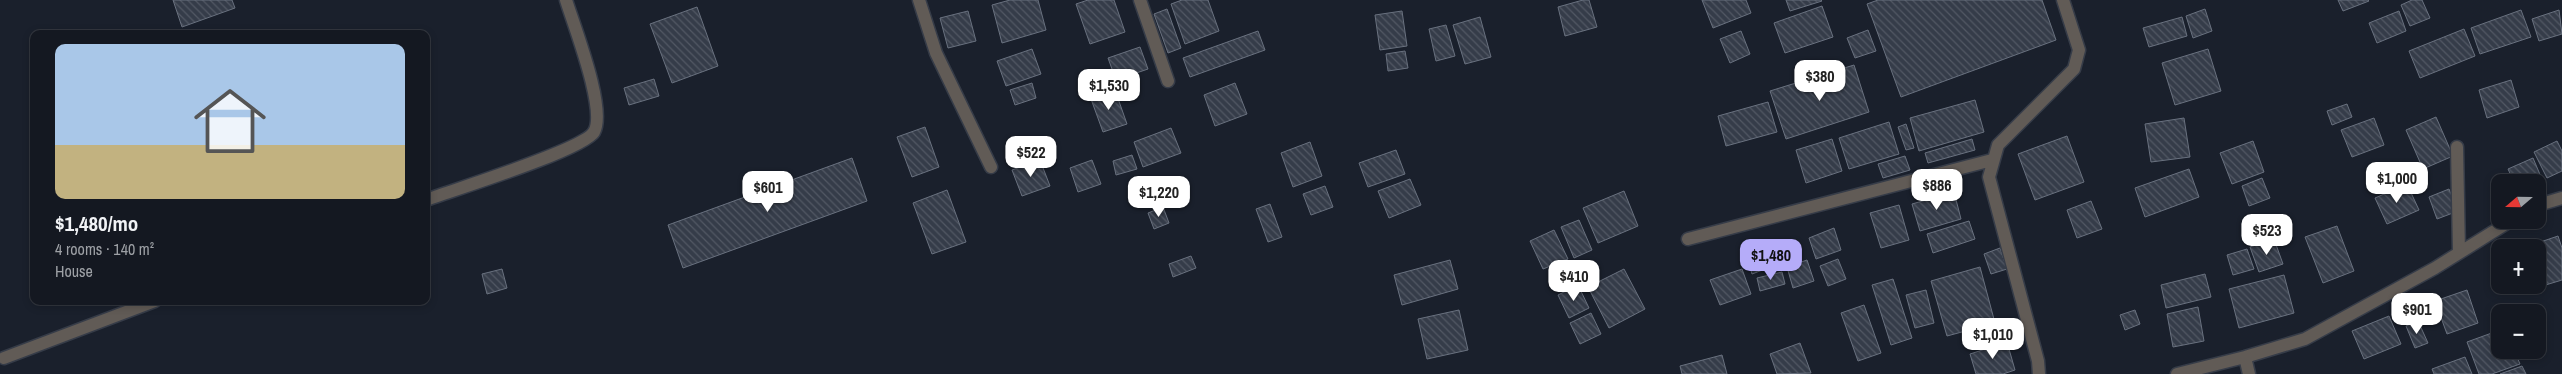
<!DOCTYPE html>
<html lang="en">
<head>
<meta charset="utf-8">
<style>
	body { margin:0; font-family:"Archivo Narrow",sans-serif; background:#21252e; color:#f1f3f6; height:100vh; display:flex; flex-direction:column; font-size:19px; white-space:nowrap }
	* { box-sizing:border-box; margin:0 }
	p { font-size:16px; color:#9da0a5 }
	.icon { flex:none; width:28px; height:28px; fill:none; stroke:currentColor; stroke-width:2; stroke-linecap:round; stroke-linejoin:round }
	.map { position:relative; flex:1; overflow:hidden }
	.side { position:absolute; left:30px; top:30px; width:400px; height:275px; display:flex; flex-direction:column; background:#141821; border-radius:10px; box-shadow:0 2px 8px #0003,0 0 0 1px #33373f }
	.side>* { flex:none }
	.needle { width:32px; rotate:250deg }
	.controls { position:absolute; left:2491px; top:174px; display:grid; gap:10px }
	.controls a { display:grid; place-items:center; width:55px; height:55px; border-radius:10px; background:#141821; box-shadow:0 2px 8px #0003,0 0 0 1px #33373f; font-size:25px }
	.price { position:absolute; translate:-50% -42px; padding:0 11px; border-radius:10px; background:#fff; color:#222; font-size:16px; line-height:32px; filter:drop-shadow(0 1px 2px #0008) }
	.price::after { content:''; position:absolute; left:50%; top:30px; width:15px; height:11px; margin-left:-8px; background:inherit; clip-path:polygon(0 0,100% 0,50% 100%) }
	.price.active { background:#b5acf9; color:#111 }
	ul { padding:0; list-style:none }
	li { display:grid; align-content:center; gap:10px; height:265px; padding:0 25px }
	li span { display:grid; place-items:center; height:155px; border-radius:10px; color:#555 }
	li>.icon { margin-inline-start:auto }
	span .icon { width:90px; height:90px; fill:#fffc; stroke-width:1 }
	li b { font-size:21px }
	.map>svg:first-child { display:block }
	.building { fill:url(#building-back-hatch); stroke:#69717f }
	.lines { fill:none; stroke-linecap:round; stroke-linejoin:round }
	.street-casing { stroke:#363c48; stroke-width:15 }
	.street { stroke:#615b56; stroke-width:12 }
</style>
</head>
<body>
<div class="map">
<svg width="2562" height="374" viewBox="0 0 2562 374">
	<defs>
		<pattern id="building-back-hatch" width="6" height="6" patternUnits="userSpaceOnUse" patternTransform="scale(1.25)"><rect width="6" height="6" fill="#353c49"/><path d="M-1 5l2 2M0 0l6 6M5-1l2 2" fill="none" stroke="#525864"/></pattern>
	</defs>
	<rect width="100%" height="100%" fill="#1a202c"/>
	<!-- building -->
	<path class="building" d="M173,0H232L235,8L182,27Z
		M1010,0H1038L1046,30L1002,43L992,5Z
		M1088,0H1114L1125,32L1090,44L1076,4Z
		M1182,0H1208L1219,31L1185,44L1171,4Z
		M1583,0H1589L1597,27L1565,36L1558,7Z
		M1702,0H1746L1751,13L1713,28Z
		M1786,0H1821L1822,1L1790,11Z
		M1878,0H2042L2056,40L1901,97L1867,4Z
		M2338,0H2368L2369,1L2343,11Z
		M2412,0H2422L2430,18L2410,26L2401,5Z
		M1822,6L1833,37L1785,53L1774,23Z
		M697,7L718,66L672,83L650,24Z
		M1167,9L1181,48L1168,53L1154,14Z
		M2205,9L2212,31L2193,38L2186,16Z
		M2521,10L2531,37L2480,54L2471,28Z
		M2559,10L2562,34L2539,41L2532,19Z
		M968,11L976,41L948,48L940,18Z
		M1402,11L1407,46L1380,50L1375,15Z
		M2399,11L2406,31L2377,43L2369,23Z
		M1480,17L1491,57L1465,64L1453,25Z
		M2182,17L2187,36L2149,47L2143,28Z
		M1446,25L1455,56L1436,61L1429,29Z
		M2464,29L2475,56L2420,78L2409,51Z
		M1868,30L1876,51L1855,58L1847,38Z
		M1258,31L1265,50L1190,77L1183,58Z
		M1741,31L1750,54L1730,63L1720,39Z
		M1140,47L1148,69L1116,80L1108,58Z
		M1032,49L1041,74L1006,86L997,61Z
		M2208,49L2221,91L2175,105L2162,63Z
		M1405,51L1408,68L1388,71L1386,54Z
		M1854,65L1869,112L1786,139L1770,91Z
		M654,79L659,96L629,105L624,88Z
		M2511,80L2519,107L2487,118L2479,90Z
		M1032,83L1036,98L1015,105L1010,90Z
		M1235,83L1247,114L1215,126L1204,95Z
		M1115,90L1127,124L1103,132L1091,99Z
		M1975,100L1984,132L1919,151L1910,118Z
		M1768,102L1777,132L1726,146L1718,116Z
		M2347,104L2352,117L2332,125L2327,111Z
		M2436,117L2453,156L2423,169L2406,130Z
		M2184,118L2190,157L2151,162L2145,124Z
		M2374,118L2384,145L2352,157L2341,130Z
		M1889,122L1899,154L1849,169L1839,138Z
		M1906,124L1914,148L1906,150L1898,127Z
		M925,127L939,167L912,177L897,137Z
		M1171,128L1181,153L1143,167L1134,142Z
		M2067,136L2084,182L2035,200L2018,154Z
		M1832,139L1842,171L1806,183L1796,150Z
		M1972,139L1975,150L1928,163L1925,153Z
		M2253,141L2264,172L2232,184L2220,153Z
		M2557,141L2562,151V171L2547,178L2534,152Z
		M1310,142L1322,176L1293,187L1281,153Z
		M1396,150L1405,174L1368,187L1359,163Z
		M1132,155L1137,169L1116,175L1113,161Z
		M1905,156L1910,170L1883,178L1878,164Z
		M852,158L867,201L683,268L668,225Z
		M2533,158L2544,184L2538,187V182H2514L2508,169Z
		M1040,160L1050,186L1022,196L1012,170Z
		M1092,160L1101,184L1078,192L1070,168Z
		M2189,169L2199,197L2145,217L2135,188Z
		M2262,178L2270,198L2249,206L2242,186Z
		M1410,179L1421,205L1389,218L1378,191Z
		M2407,184L2419,210L2387,224L2375,198Z
		M1325,186L1333,207L1311,215L1303,194Z
		M2449,189L2458,211L2437,219L2429,197Z
		M947,190L966,242L932,254L913,203Z
		M1624,191L1638,226L1598,243L1583,208Z
		M1954,192L1961,219L1920,231L1912,204Z
		M2091,201L2102,229L2077,238L2067,210Z
		M1270,204L1282,237L1268,242L1256,209Z
		M1899,205L1909,240L1881,248L1870,213Z
		M1163,207L1169,223L1154,229L1148,213Z
		M1579,220L1592,250L1574,258L1561,227Z
		M1969,221L1975,239L1933,253L1927,234Z
		M2337,226L2354,271L2323,283L2305,237Z
		M1834,228L1841,250L1816,259L1809,238Z
		M1554,230L1568,259L1543,269L1530,241Z
		M2558,236L2562,248V280L2529,290L2527,285H2538V248H2523Z
		M2274,239L2283,264L2259,272L2250,247Z
		M2000,248L2007,269L1991,274L1984,254Z
		M2247,249L2254,269L2233,275L2227,255Z
		M1777,250L1781,263L1752,274L1748,260Z
		M1191,256L1196,268L1173,277L1169,264Z
		M1838,259L1846,279L1828,286L1820,266Z
		M1450,260L1458,289L1402,305L1394,275Z
		M1807,260L1814,281L1793,288L1787,267Z
		M1980,267L1995,323L1947,336L1931,281Z
		M502,269L507,288L487,294L482,274Z
		M1624,269L1645,309L1609,328L1588,287Z
		M1742,269L1751,294L1720,305L1710,280Z
		M1782,272L1785,284L1760,291L1757,278Z
		M2205,274L2211,297L2166,308L2161,285Z
		M2284,275L2294,313L2239,328L2229,289Z
		M1893,279L1912,338L1891,345L1872,285Z
		M1578,285L1589,308L1569,318L1558,295Z
		M1926,290L1934,323L1915,328L1906,295Z
		M2467,290L2478,323L2447,334L2435,301Z
		M1864,305L1881,353L1858,361L1841,313Z
		M2198,307L2204,341L2173,347L2167,314Z
		M1459,310L1468,350L1427,359L1418,319Z
		M2135,310L2140,324L2125,330L2120,315Z
		M1591,313L1601,334L1580,344L1570,323Z
		M2389,316L2401,344L2364,359L2352,331Z
		M2418,321L2428,343L2415,348L2406,326Z
		M2500,330V350H2514L2520,364L2492,374H2479L2467,342Z
		M2007,342L2015,370L2003,374H1976L1970,354Z
		M1800,343L1811,373L1777,374L1770,354Z
		M1722,355L1727,374H1682L1680,366Z
		M2465,357L2472,374H2434L2432,369Z
		M2522,366L2526,374H2500Z"/>
	<g class="lines">
		<defs>
			<path id="street" d="M919,0L936,53L991,167
				M1140,0L1168,81
				M2457,147L2459,252
				M426,200C453,190 583,150 594,132C607,110 574,26 566,0
				M2538,205L2562,198
				M1688,239L1992,160
				M2245,357L2249,374
				M4,358L155,301
				M2039,374L2038,361L1989,177L1998,145L2074,69L2079,50L2063,0
				M2177,374L2245,357L2305,339L2435,268L2512,220"/>
		</defs>
		<!-- street casing -->
		<use href="#street" class="street-casing"/>
		<!-- street -->
		<use href="#street" class="street"/>
	</g>
</svg>
<div class="controls">
<a><svg class="needle" viewBox="-14 -14 28 28"><path d="M0-13l5 13h-10z" fill="#e53935"/><path d="M0 13l5-13h-10z" fill="#9da0a5"/></svg></a>
<a>+</a>
<a>−</a>
</div>
<b class="price" style="left:1820px;top:102px">$380</b>
<b class="price" style="left:1109px;top:111px">$1,530</b>
<b class="price" style="left:1031px;top:178px">$522</b>
<b class="price" style="left:2397px;top:204px">$1,000</b>
<b class="price" style="left:1937px;top:211px">$886</b>
<b class="price" style="left:768px;top:213px">$601</b>
<b class="price" style="left:1159px;top:218px">$1,220</b>
<b class="price" style="left:2267px;top:256px">$523</b>
<b class="price active" style="left:1771px;top:281px">$1,480</b>
<b class="price" style="left:1574px;top:302px">$410</b>
<b class="price" style="left:2417px;top:335px">$901</b>
<b class="price" style="left:1993px;top:360px">$1,010</b>
<section class="side">
<ul>
<li><span style="background:linear-gradient(#a9c7e8 65%,#c2b280 0)"><svg class="icon" aria-label="home" viewBox="0 0 24 24"><path d="M3 11l9-7 9 7M6 9v11h12V9"/></svg></span><div><b>$1,480/mo</b><p>4 rooms · 140 m²</p><p>House</p></div></li>
</ul>
</section>
</div>
</body>
</html>
